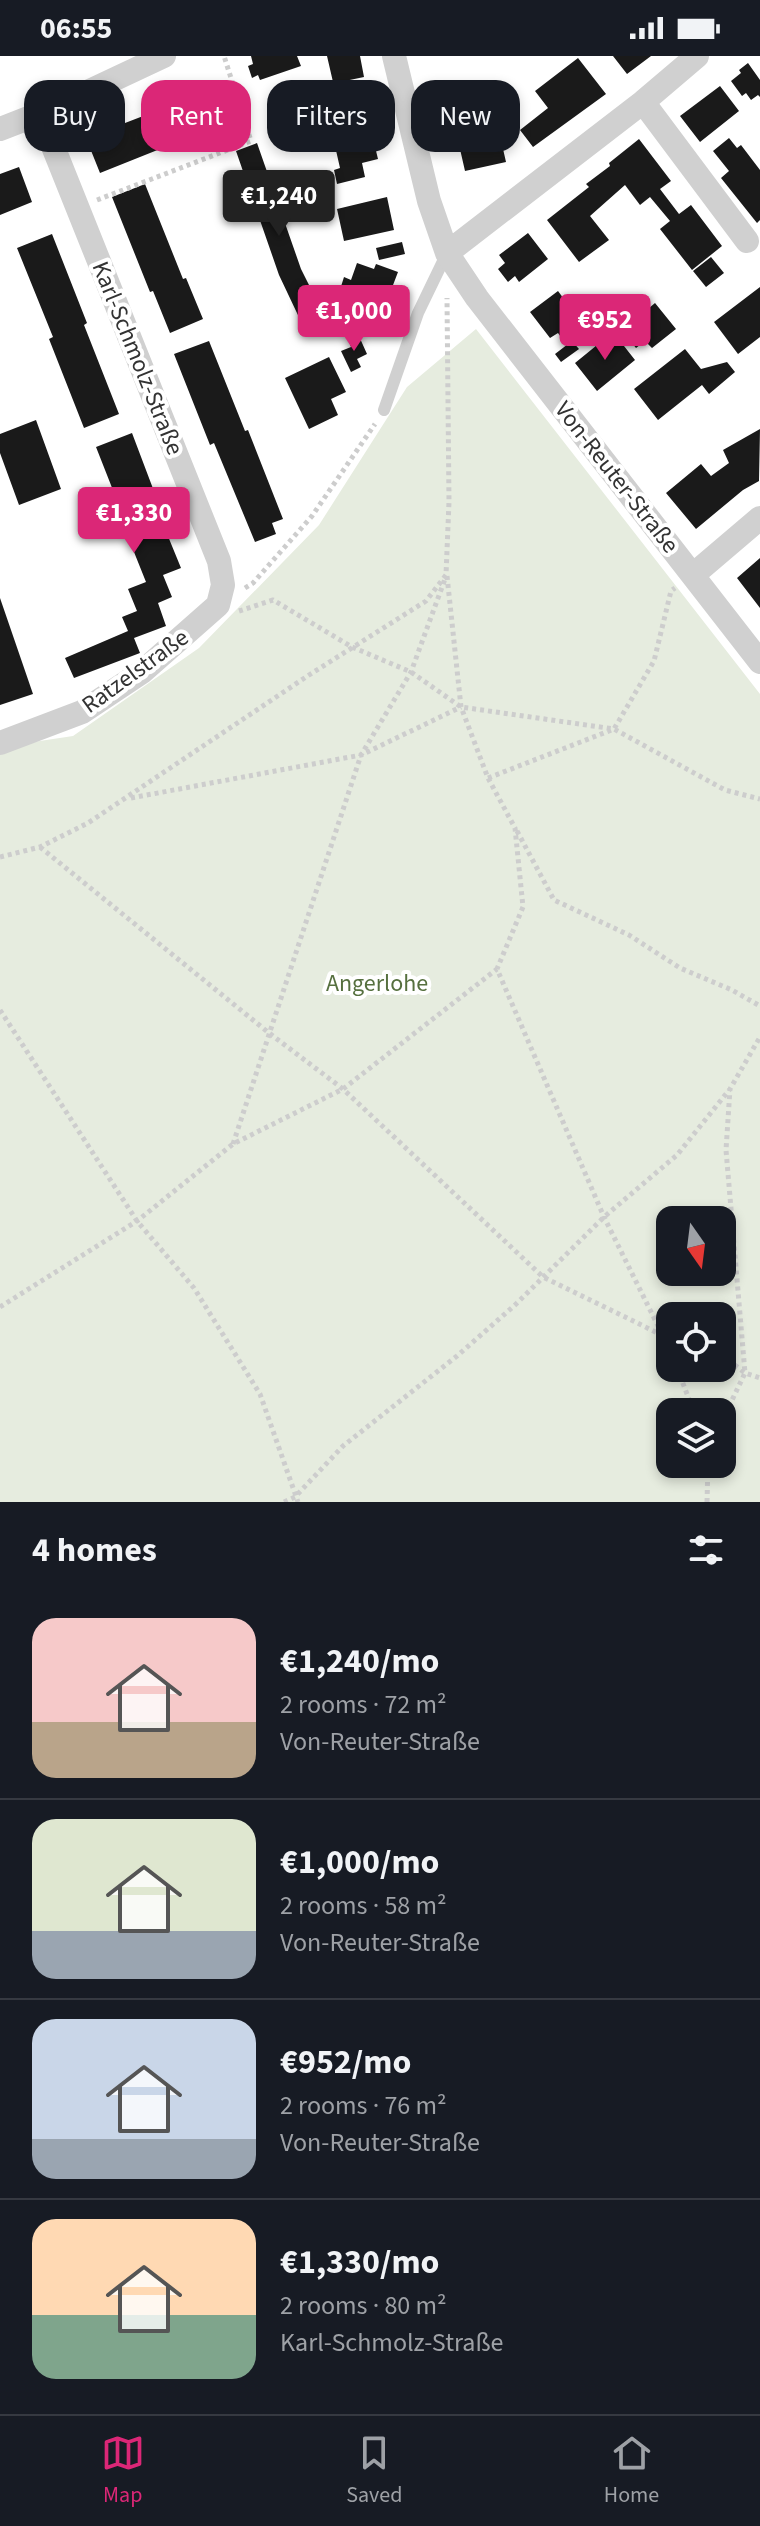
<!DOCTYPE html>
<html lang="en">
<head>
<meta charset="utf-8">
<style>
	body { margin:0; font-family:"Source Sans 3",sans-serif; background:#242831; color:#f1f3f6; height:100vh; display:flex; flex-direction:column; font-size:30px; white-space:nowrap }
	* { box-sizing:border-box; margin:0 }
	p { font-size:26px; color:#9ea1a6 }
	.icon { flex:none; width:44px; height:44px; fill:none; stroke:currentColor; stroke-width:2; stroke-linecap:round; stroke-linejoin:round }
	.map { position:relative; height:1446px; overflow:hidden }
	.sheet { display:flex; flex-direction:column; background:#171b24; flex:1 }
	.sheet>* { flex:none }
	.hud { position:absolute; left:24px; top:24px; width:712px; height:72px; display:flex; gap:16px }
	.needle { width:52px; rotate:166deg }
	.fabs { position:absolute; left:656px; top:1150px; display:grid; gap:16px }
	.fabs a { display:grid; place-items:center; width:80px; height:80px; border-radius:16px; background:#171b24; box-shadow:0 4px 12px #0003; font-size:40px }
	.price { position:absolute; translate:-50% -68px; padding:0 18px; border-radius:8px; background:#db2777; color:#fff; font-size:26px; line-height:52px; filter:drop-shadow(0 2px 4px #0008) }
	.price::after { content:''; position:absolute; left:50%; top:48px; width:24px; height:18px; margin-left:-12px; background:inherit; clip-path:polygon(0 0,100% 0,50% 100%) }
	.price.selected { background:#222; color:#fff }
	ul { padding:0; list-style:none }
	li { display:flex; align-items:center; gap:24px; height:200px; padding:0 32px }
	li+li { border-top:2px solid #363941 }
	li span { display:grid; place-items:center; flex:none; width:224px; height:160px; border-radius:24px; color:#555 }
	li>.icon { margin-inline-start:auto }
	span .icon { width:96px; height:96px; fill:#fffc; stroke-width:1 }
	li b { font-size:34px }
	h2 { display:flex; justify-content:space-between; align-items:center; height:96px; padding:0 32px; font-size:34px }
	.tag { padding:0 28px; border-radius:24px; background:#171b24; box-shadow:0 4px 12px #0003; font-size:28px; line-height:72px }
	.tag.selected { background:#db2777; color:#fff }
	.status { display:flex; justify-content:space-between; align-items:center; height:56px; padding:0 40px; background:#171b24; direction:ltr }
	.status svg { height:22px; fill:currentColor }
	.dock { display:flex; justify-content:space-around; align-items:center; height:112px; border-top:2px solid #363941; background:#171b24; font-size:22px; color:#9ea1a6 }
	.dock a { display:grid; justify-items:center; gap:4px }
	.dock .selected { color:#db2777 }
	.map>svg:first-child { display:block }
	.green { fill:#e6ecdf; fill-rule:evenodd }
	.building { fill:#1a1a1a }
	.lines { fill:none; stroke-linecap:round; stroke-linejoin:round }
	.path { stroke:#cdcdcd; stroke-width:5; stroke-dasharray:4 4; stroke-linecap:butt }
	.lane { stroke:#d0d0d0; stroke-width:12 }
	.street { stroke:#d0d0d0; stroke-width:24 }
	.labels { text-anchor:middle; stroke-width:8; stroke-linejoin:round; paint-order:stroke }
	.street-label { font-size:24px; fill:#333; stroke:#fff }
	.park-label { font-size:24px; fill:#56703f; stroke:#fff }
</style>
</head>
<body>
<div class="status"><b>06:55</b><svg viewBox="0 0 49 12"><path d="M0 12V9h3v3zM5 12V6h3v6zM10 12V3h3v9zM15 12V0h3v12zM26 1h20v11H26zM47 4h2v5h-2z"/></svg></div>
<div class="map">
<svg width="760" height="1446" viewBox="0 0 760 1446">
	<rect width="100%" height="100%" fill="#fff"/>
	<!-- green -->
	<path class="green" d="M476,273L760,638V1446H0V691L73,680L199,592L319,469L407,331ZM670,1164H722V1216H670ZM670,1260H722V1312H670ZM670,1356H722V1408H670Z"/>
	<!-- building -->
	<path class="building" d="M251,0H297L301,10L260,24L258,19L252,22L248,10L253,8Z
		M327,0H360L364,21L340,26L349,62L367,58L378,103L362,107L365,121L337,128L334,114L340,112L330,68L320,70L317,58L321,57L315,31L333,26Z
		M613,0H651L627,18Z
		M578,2L606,38L533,91L520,74L548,52L535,35Z
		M748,7L760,24V41L758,39L751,44L746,37L742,40L731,25L741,17L739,14Z
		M488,27L506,106L465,115L447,36Z
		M720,30L739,55L700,86L680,60Z
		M218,35L231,69L167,95L165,91L100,117L86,82L151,57L153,61Z
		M729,82L737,92L741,89L760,114V164L757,167L721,122L729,115L713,95Z
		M639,83L671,125L660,133L679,158L691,149L722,190L692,214L660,173L670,165L650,141L640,149L625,129L590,160L609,184L579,206L547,164L589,131L586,128L610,110L609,107Z
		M257,87L301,213L327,265L305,274L279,219L236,95Z
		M19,111L32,146L0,159V118Z
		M145,128L183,223L186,222L203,263L170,277L153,235L150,236L112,141Z
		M387,141L394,174L344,185L337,153Z
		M528,177L548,203L519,226L515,220L508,226L498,213L505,207L499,199Z
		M52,178L87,267L84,269L119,358L84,372L49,283L53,281L17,192Z
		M402,186L405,198L379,204L376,192Z
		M711,201L724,217L706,231L693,215Z
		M357,207L374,213L376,208L398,216L374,279L352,271L354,265L338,259L344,242L338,240L344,221L351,224Z
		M760,231V281L738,298L714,266Z
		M558,235L578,262L584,258L592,269L566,288L558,277L550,282L530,256Z
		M655,247L676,273L652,292L645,285L636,292L622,275Z
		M613,276L635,304L597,335L575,307Z
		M358,278L367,298L357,303L361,311L351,316L341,295L351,291L348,283Z
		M209,285L245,375L248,374L283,463L272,467L276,478L255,486L214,387L210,389L174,298Z
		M572,285L579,293L561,306L555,298Z
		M685,293L701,313L727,306L735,316L709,338L702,329L658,364L634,333Z
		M329,301L346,336L331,343L338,359L309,373L285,322Z
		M36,364L61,433L19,449L0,397V378Z
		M760,373L759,425L743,434L696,473L666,437L701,408L711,420L729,407L723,394Z
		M132,377L166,467L163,468L181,512L163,519L172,541L158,547L166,570L134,582L140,597L74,622L65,602L128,575L122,561L137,555L128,533L146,526L128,481L131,480L96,391Z
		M760,502V552L737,522Z
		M0,542L33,638L0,649Z"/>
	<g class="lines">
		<!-- path -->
		<path class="path" d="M97,144L251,85L224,0
			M447,520L461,651L488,722L515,772L523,851L497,913L604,1161L670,1294
			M245,532L253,527L312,460L375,368
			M239,555L273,544L352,591L411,616L461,651L614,673L725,734L760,743
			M488,722L614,673L654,605L671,535L675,532
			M131,742L361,699L461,651
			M517,775L554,844L629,879L680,912L732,934L760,950
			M40,791L269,977L343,1033L543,1221L670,1283
			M0,801L40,791L88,767L309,619L426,545L446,519L449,446L447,242
			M0,954L137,1165L194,1232L260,1338L298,1446
			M233,1088L361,699L411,616L445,523
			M0,1251L137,1165L233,1088L343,1033L497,913
			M722,1299L745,1317L760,1322
			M677,1312L694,1356
			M722,1365L745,1317L726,1094L730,1033
			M284,1446L295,1441L343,1390L457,1300L515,1249L604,1161L677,1099L730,1033L760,981
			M707,1446L708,1408"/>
		<!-- lane -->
		<path class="lane" d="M384,354L418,257L447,197"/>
		<!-- street -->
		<path class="street" d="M394,0L429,145L447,197L477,242L760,606
			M643,46L747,185
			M0,73L49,54L164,0
			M447,197L643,46L697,0
			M693,519L760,462
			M0,687L82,656L142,616L218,549L223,529L219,505L40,58"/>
	</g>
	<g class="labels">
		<!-- street labels -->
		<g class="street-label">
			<text transform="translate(138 302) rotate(68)" y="8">Karl-Schmolz-Straße</text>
			<text transform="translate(617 421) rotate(52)" y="8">Von-Reuter-Straße</text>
			<text transform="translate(135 615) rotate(-36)" y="8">Ratzelstraße</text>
		</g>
		<!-- park labels -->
		<g class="park-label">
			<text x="377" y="935">Angerlohe</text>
		</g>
	</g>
</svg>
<div class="fabs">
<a><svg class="needle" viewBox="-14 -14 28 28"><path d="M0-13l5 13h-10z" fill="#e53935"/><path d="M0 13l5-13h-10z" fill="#9ea1a6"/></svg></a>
<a><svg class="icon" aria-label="locate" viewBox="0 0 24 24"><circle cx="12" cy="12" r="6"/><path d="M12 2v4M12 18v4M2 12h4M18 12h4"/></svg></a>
<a><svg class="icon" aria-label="layers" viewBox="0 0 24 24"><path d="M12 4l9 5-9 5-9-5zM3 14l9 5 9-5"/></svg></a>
</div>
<b class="price selected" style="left:279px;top:182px">€1,240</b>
<b class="price" style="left:354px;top:297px">€1,000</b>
<b class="price" style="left:605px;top:306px">€952</b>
<b class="price" style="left:134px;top:499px">€1,330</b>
<div class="hud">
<a class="tag">Buy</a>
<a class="tag selected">Rent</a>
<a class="tag">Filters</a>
<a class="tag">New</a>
</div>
</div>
<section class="sheet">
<h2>4 homes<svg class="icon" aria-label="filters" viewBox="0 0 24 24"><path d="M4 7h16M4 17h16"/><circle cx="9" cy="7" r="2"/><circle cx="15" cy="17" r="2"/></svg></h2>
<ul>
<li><span style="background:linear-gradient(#f6c9c9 65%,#b9a48a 0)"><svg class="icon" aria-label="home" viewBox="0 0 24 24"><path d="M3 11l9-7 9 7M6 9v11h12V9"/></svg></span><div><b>€1,240/mo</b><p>2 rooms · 72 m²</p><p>Von-Reuter-Straße</p></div></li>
<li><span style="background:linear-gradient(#dfe7d0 70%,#9aa5b1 0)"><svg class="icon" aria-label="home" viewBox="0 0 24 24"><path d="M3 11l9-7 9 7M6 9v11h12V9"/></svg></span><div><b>€1,000/mo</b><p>2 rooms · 58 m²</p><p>Von-Reuter-Straße</p></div></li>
<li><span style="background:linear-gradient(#c9d6e8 75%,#9aa5b1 0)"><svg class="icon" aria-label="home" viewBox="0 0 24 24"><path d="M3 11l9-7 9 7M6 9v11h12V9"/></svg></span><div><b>€952/mo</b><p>2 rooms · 76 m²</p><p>Von-Reuter-Straße</p></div></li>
<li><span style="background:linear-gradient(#ffd9b3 60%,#7fa58c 0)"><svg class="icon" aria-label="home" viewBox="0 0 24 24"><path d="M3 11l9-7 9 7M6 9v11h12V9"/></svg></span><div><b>€1,330/mo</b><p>2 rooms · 80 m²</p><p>Karl-Schmolz-Straße</p></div></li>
</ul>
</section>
<nav class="dock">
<a class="selected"><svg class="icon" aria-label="map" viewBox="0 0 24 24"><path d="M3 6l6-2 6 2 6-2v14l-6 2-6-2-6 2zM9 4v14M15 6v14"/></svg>Map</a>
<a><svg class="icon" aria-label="saved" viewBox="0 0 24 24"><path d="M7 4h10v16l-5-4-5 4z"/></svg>Saved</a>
<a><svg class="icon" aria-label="home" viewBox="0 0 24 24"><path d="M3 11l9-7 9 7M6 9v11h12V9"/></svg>Home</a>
</nav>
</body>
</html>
